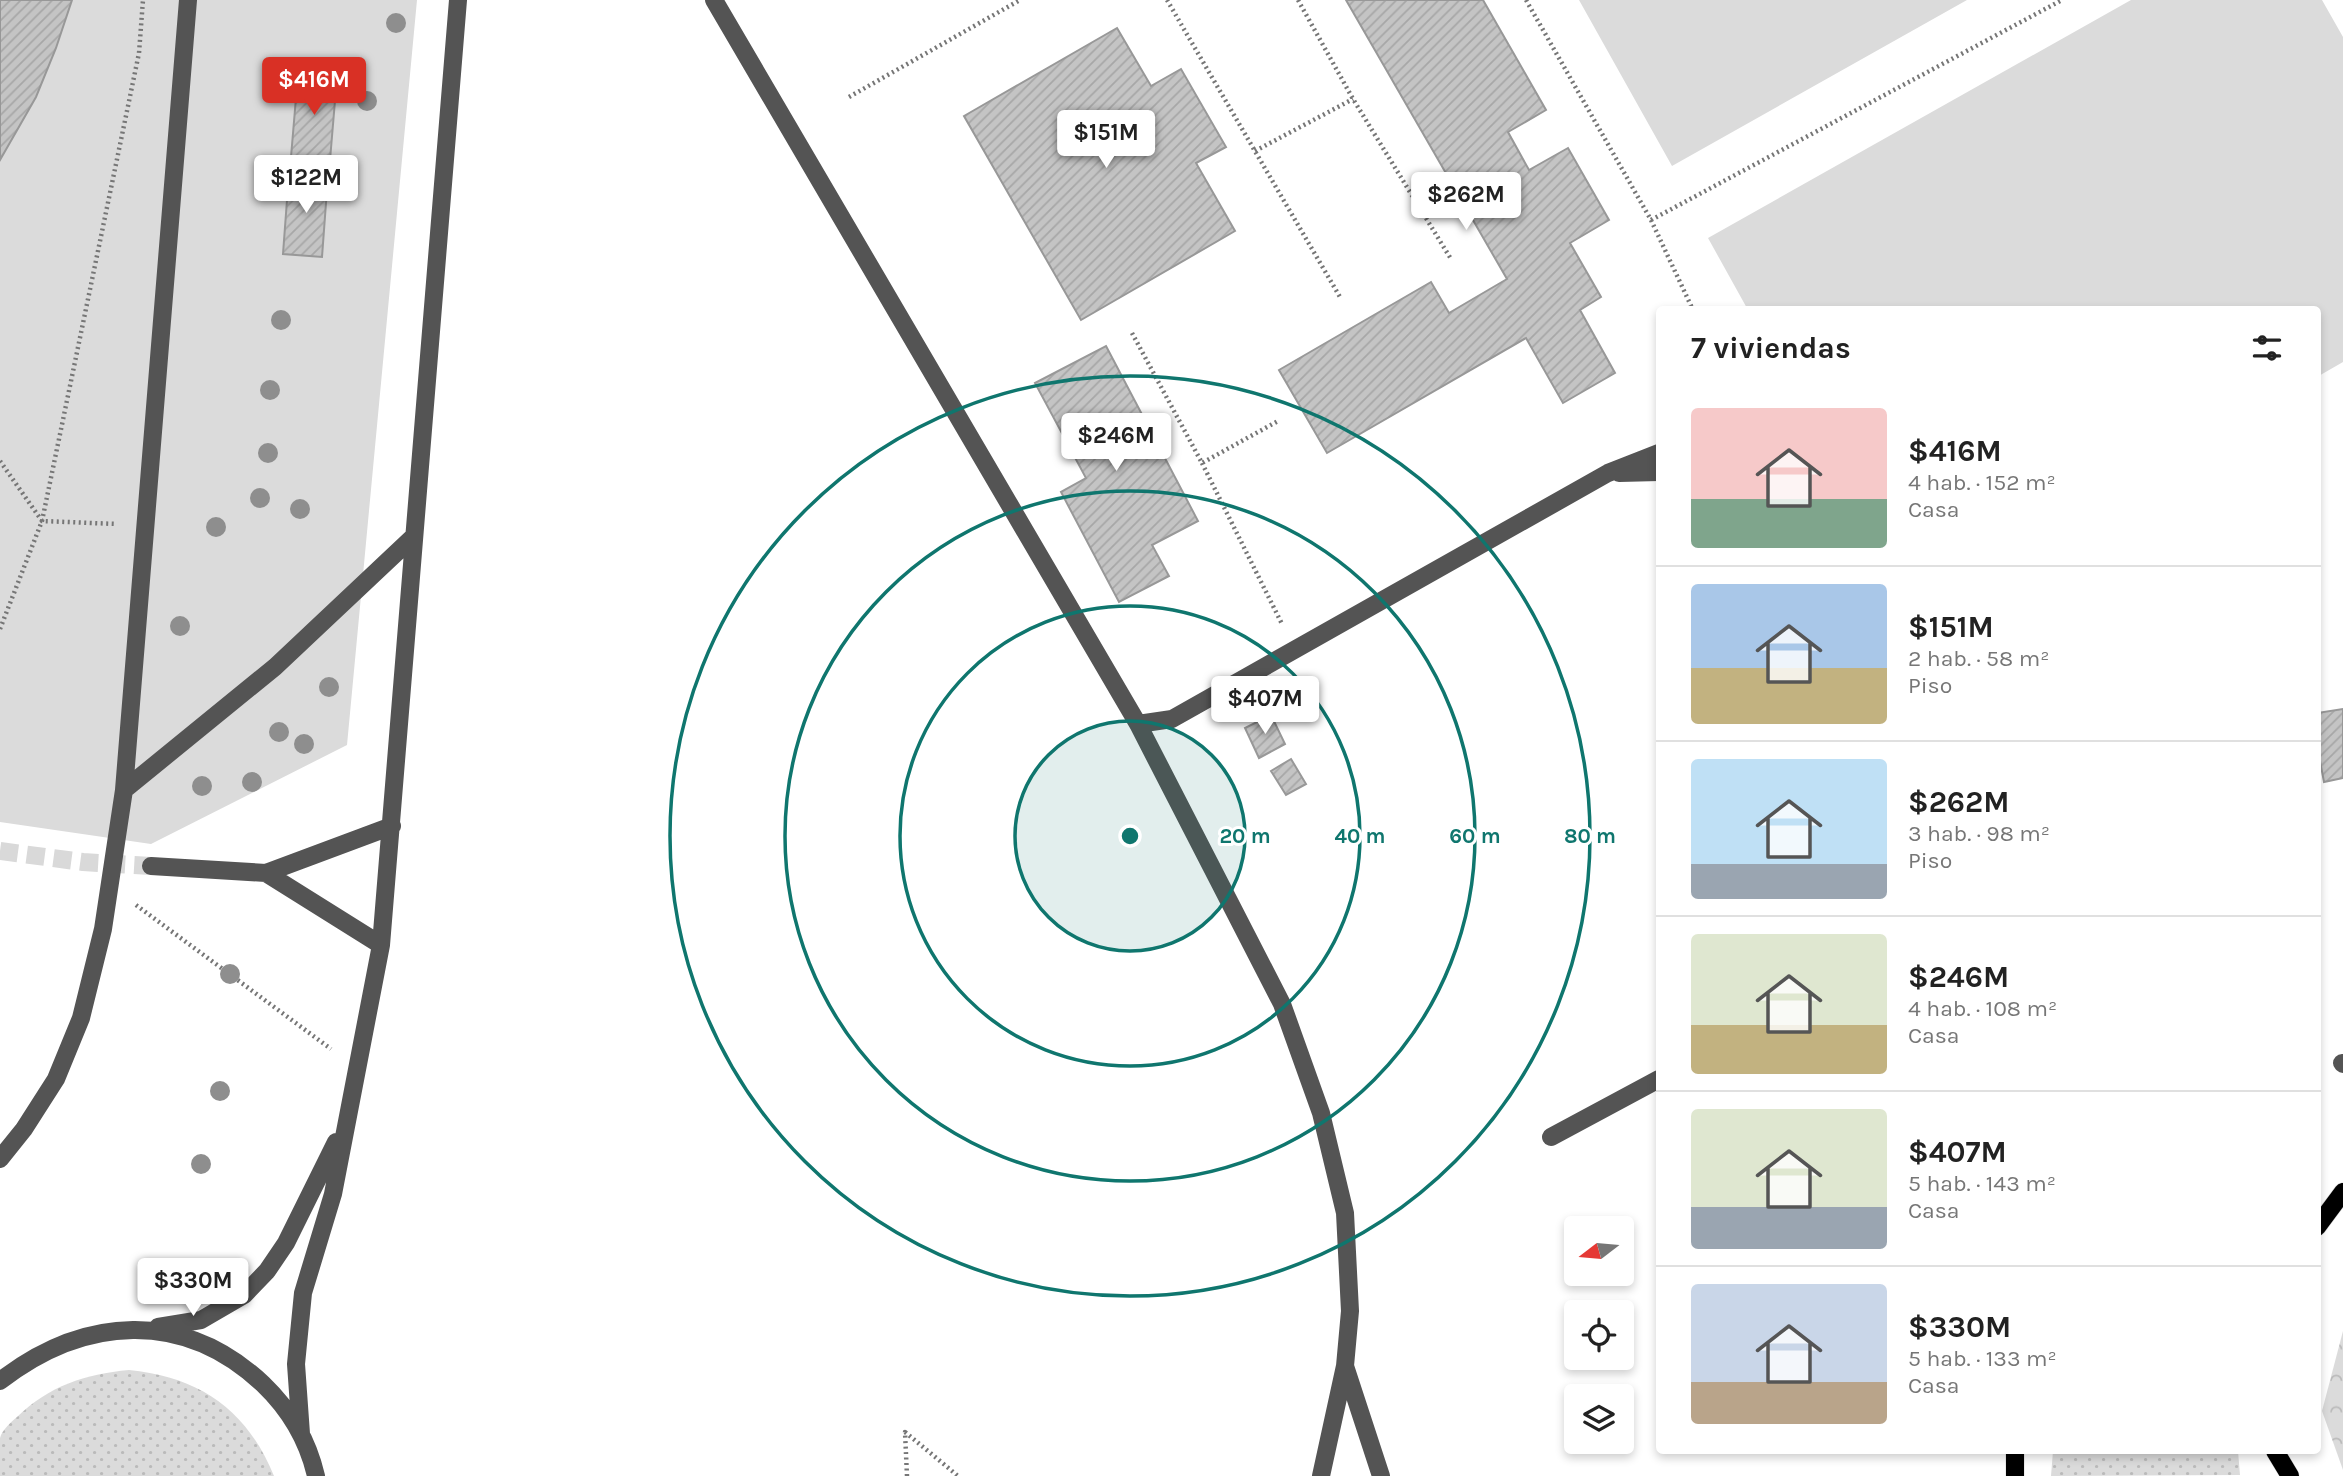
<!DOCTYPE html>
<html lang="es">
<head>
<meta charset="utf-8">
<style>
	body { margin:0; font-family:Karla,sans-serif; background:#f6f6f6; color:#222; height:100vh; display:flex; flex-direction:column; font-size:26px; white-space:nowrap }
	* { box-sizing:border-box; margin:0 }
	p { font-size:23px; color:#767676 }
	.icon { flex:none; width:38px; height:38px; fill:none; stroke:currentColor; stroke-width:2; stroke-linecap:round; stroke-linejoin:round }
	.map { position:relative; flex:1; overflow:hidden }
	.panel { position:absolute; left:1656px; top:306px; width:665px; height:1148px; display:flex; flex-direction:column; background:#fff; border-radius:7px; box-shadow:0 4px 10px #0003 }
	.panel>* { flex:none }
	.needle { width:46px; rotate:254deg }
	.controls { position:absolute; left:1564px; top:1216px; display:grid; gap:14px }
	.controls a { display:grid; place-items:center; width:70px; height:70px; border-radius:7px; background:#fff; box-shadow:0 4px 10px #0003; font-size:35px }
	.price { position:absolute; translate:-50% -60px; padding:0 16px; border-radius:7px; background:#fff; color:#222; font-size:23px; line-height:46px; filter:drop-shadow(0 2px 4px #0008) }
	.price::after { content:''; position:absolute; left:50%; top:42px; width:21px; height:16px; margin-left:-10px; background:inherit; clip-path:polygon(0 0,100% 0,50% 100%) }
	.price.active { background:#d93025; color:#fff }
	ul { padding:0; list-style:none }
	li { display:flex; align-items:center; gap:21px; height:175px; padding:0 35px }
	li+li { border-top:2px solid #e0e0e0 }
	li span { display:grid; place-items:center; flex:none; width:196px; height:140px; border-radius:7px; color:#555 }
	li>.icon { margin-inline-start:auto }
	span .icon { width:84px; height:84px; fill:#fffc; stroke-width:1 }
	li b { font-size:30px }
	h2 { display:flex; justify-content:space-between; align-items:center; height:84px; padding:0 35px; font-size:30px }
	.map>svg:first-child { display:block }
	.grass { fill:url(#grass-dots) }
	.park { fill:url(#park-crowns) }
	.garden { fill:#dbdbdb }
	.building { fill:url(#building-hatch); stroke:#989898; stroke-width:2 }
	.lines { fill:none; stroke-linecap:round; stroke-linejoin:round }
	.minor-tunnel { stroke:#d9d9d9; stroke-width:18; stroke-dasharray:18 9; stroke-linecap:butt }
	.major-casing { stroke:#dbdbdb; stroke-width:19 }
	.path { stroke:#767676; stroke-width:4.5; stroke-dasharray:2 3.5; stroke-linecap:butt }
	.minor { stroke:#545454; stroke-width:18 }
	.major { stroke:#000; stroke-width:18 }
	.tree { fill:#8e8e8e }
	.ring { fill:none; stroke:#0f766e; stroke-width:3.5 }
	.centre { fill:#0f766e; stroke:#fff; stroke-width:3.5 }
	.ring-label { font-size:21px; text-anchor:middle; font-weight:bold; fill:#0f766e; stroke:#fff; stroke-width:6; stroke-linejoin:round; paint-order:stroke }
</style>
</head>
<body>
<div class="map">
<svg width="2343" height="1476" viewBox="0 0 2343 1476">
	<defs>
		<pattern id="grass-dots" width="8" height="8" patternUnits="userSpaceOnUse" patternTransform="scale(1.75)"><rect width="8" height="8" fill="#dbdbdb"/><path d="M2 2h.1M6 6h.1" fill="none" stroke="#bababa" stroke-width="1.8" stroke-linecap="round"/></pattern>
		<pattern id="park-crowns" width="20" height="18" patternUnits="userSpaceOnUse" patternTransform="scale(1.75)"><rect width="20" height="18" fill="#dbdbdb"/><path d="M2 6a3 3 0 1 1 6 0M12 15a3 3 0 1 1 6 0" fill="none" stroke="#bababa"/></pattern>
		<pattern id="building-hatch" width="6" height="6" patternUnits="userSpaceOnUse" patternTransform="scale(1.75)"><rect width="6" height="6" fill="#c4c4c4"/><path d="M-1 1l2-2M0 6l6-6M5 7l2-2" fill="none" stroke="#a7a7a7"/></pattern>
	</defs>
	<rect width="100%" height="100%" fill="#fff"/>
	<!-- grass -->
	<path class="grass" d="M129,1370C200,1377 247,1410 274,1476H0C0,1464 0,1449 0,1438C2,1430 11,1422 17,1417C49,1386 85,1374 129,1370Z
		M2053,1451H2238L2240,1475L2051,1476Z"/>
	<!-- park -->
	<path class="park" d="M2343,1331V1470L2322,1411Z"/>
	<!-- garden -->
	<path class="garden" d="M0,0H417L347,745L151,844L0,822Z
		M1579,0H1967L1672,166Z
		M2131,0H2322L2343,37V362L2317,377V310H1748L1708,238Z"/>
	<!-- building -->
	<path class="building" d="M0,0H72L56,48L36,97L0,160Z
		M1346,0H1483L1546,110L1508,132L1529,170L1568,148L1609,220L1570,243L1601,297L1580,310L1615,373L1563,403L1526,338L1327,453L1279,370L1431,282L1449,313L1507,279Z
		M1117,28L1151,86L1181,69L1226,147L1196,163L1235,231L1081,320L964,116Z
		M298,74L337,77L330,160L291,157Z
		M289,173L328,176L322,257L283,254Z
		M1106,346L1198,521L1152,545L1169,576L1119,602L1061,492L1086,478L1035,383Z
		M2343,709V778L2324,782L2317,745V713Z
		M1271,715L1285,744L1259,758L1245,728Z
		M1291,759L1306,784L1286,795L1271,771Z"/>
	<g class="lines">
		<!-- minor-tunnel -->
		<path class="minor-tunnel" d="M0,851L83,862L151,866"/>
		<defs>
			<path id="major" d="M2317,1227L2343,1192
				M2275,1451L2290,1476
				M2015,1476V1451"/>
		</defs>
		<!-- major casing -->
		<use href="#major" class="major-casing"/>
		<!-- path -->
		<path class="path" d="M1167,0L1340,297
			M1298,0L1353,99L1451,259
			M1526,0L1651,220L2062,0
			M849,97L1020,0
			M1255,151L1353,99
			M1651,220L1693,310
			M1132,333L1202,463L1278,421
			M0,461L42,521L117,524
			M1202,463L1282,624
			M0,629L42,521L139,53L143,0
			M136,905L331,1049
			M907,1476L905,1432L958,1476"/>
		<!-- minor -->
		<path class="minor" d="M714,0L1138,724L1282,1004L1321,1113L1345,1213L1350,1311L1345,1366
			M1619,473L1659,472
			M1138,724L1172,719L1608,473L1659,453
			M124,790L275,667L412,538
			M151,866L266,873L392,826
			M266,873L381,945
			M2342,1063L2343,1064
			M1551,1137L1659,1079
			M0,1159L24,1129L56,1079L81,1018L103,929L124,790L188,0
			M158,1327L201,1320L244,1295L267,1271L286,1243L336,1142
			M0,1381C84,1316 183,1309 263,1384C289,1409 308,1441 316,1476
			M301,1434L296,1364L303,1293L333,1194L381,945L458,0
			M1321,1476L1345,1366L1381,1476"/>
		<!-- major -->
		<use href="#major" class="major"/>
	</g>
	<!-- trees -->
	<g class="tree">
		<circle cx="396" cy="23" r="10"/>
		<circle cx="367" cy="101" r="10"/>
		<circle cx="281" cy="320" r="10"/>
		<circle cx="270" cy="390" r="10"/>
		<circle cx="268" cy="453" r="10"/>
		<circle cx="260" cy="498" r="10"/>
		<circle cx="300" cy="509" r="10"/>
		<circle cx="216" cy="527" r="10"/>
		<circle cx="180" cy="626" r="10"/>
		<circle cx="329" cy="687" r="10"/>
		<circle cx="279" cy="732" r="10"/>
		<circle cx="304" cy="744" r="10"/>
		<circle cx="252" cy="782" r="10"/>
		<circle cx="202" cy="786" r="10"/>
		<circle cx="230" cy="974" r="10"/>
		<circle cx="220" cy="1091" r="10"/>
		<circle cx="201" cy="1164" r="10"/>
	</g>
	<!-- distance rings -->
	<circle cx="1130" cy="836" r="115" fill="#0f766e" fill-opacity=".12"/>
	<g class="ring">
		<circle cx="1130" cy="836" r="115"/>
		<circle cx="1130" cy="836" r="230"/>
		<circle cx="1130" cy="836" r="345"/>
		<circle cx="1130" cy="836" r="460"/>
	</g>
	<circle cx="1130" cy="836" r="10" class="centre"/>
	<g class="ring-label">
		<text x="1245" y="843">20 m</text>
		<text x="1360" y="843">40 m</text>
		<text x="1475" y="843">60 m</text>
		<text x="1590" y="843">80 m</text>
	</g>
</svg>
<div class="controls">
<a><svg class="needle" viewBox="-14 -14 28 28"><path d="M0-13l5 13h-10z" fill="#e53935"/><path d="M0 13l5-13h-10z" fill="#767676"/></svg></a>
<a><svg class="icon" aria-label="locate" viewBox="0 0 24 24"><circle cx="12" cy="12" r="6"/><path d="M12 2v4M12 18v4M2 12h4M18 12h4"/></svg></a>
<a><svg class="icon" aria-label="layers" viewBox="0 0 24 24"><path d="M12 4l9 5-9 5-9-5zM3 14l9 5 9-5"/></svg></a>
</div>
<b class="price active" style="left:314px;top:117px">$416M</b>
<b class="price" style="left:1106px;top:170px">$151M</b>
<b class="price" style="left:306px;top:215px">$122M</b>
<b class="price" style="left:1466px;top:232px">$262M</b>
<b class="price" style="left:1116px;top:473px">$246M</b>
<b class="price" style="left:1265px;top:736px">$407M</b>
<b class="price" style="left:193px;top:1318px">$330M</b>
<section class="panel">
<h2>7 viviendas<svg class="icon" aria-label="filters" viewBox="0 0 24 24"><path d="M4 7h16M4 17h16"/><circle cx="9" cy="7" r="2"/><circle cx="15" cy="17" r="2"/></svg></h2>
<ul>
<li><span style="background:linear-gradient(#f6c9c9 65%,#7fa58c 0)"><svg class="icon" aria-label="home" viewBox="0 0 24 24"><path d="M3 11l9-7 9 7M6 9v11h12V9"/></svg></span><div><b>$416M</b><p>4 hab. · 152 m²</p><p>Casa</p></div></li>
<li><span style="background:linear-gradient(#a9c7e8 60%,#c2b280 0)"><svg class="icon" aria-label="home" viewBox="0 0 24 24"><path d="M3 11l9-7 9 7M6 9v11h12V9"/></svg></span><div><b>$151M</b><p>2 hab. · 58 m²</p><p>Piso</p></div></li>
<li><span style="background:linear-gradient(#bfe0f5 75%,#9aa5b1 0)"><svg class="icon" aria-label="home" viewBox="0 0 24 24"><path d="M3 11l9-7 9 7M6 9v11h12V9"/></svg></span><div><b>$262M</b><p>3 hab. · 98 m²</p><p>Piso</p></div></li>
<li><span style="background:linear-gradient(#dfe7d0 65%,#c2b280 0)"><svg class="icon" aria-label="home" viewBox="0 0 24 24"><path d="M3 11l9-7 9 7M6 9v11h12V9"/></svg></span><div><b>$246M</b><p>4 hab. · 108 m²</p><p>Casa</p></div></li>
<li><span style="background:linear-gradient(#dfe7d0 70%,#9aa5b1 0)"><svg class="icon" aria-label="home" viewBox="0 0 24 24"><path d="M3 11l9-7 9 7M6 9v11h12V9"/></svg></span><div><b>$407M</b><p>5 hab. · 143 m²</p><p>Casa</p></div></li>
<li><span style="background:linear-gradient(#c9d6e8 70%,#b9a48a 0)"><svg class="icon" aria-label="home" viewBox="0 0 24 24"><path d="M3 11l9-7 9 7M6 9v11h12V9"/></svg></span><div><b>$330M</b><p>5 hab. · 133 m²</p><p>Casa</p></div></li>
</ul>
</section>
</div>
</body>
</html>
